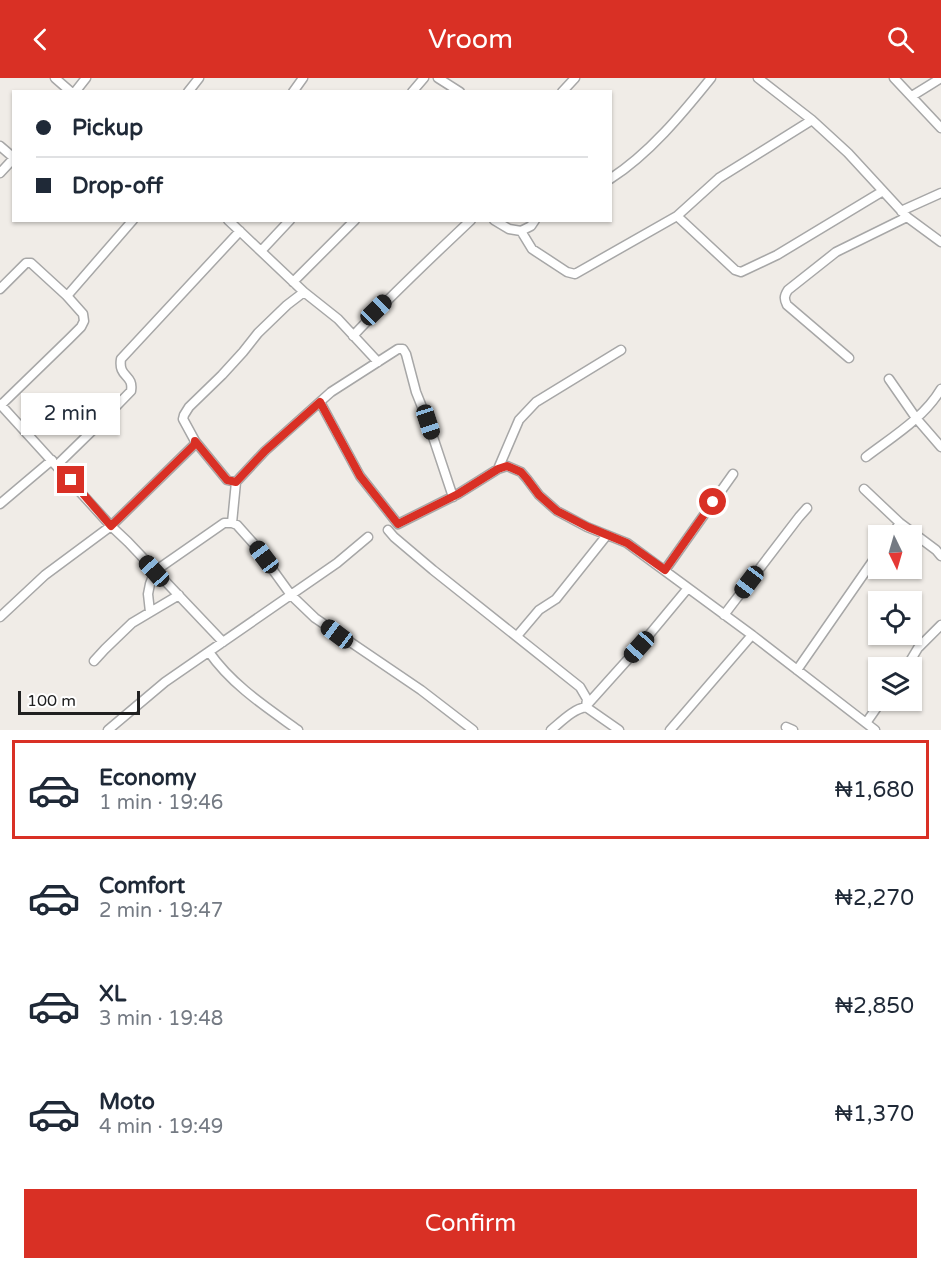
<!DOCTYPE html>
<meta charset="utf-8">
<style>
:root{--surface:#fff;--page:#f2f2f3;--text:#1f2937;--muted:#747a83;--line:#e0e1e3;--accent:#d93025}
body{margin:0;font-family:"Varela Round",sans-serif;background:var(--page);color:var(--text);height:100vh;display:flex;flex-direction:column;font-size:22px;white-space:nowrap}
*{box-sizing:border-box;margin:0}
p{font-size:20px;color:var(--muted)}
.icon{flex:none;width:33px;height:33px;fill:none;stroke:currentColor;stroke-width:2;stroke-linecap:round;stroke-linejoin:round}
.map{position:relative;height:652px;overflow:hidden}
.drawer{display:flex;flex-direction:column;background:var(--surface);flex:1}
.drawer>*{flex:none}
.banner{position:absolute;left:12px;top:12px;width:600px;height:132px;border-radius:0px;box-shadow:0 2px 4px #0004;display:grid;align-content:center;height:132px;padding:0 24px;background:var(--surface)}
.needle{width:39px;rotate:175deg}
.buttons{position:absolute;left:868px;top:447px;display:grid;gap:12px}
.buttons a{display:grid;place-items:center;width:54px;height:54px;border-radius:0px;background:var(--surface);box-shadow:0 2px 4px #0004;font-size:30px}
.scale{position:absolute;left:18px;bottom:15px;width:122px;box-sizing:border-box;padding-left:6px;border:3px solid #202020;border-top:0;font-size:16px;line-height:21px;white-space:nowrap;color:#202020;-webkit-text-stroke:4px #fff;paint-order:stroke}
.end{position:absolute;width:27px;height:27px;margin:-14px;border:8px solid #d93025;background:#fff;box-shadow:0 0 0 3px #fff}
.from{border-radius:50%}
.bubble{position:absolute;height:42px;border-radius:0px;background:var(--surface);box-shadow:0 2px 4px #0004;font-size:20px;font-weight:600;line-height:42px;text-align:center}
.car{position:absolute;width:18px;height:36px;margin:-18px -9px;border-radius:8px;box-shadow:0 0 4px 2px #0007;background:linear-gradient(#222 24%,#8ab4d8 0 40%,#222 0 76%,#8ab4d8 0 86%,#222 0)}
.banner b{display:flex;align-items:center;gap:21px;height:57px;font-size:22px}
.banner b+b{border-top:2px solid var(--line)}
.banner i{width:15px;height:15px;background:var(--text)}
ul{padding:10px 0 0;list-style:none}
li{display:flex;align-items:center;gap:18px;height:99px;margin:0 12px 9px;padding:0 12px;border:3px solid transparent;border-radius:0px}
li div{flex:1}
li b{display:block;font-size:22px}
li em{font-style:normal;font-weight:600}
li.active{border-color:var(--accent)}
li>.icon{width:54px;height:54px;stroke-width:1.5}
.cta{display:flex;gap:12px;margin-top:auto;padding:12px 24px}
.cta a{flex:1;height:69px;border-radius:0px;background:var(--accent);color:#fff;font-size:24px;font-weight:600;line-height:69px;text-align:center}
header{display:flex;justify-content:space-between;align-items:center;height:78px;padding:0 24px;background:var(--accent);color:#fff;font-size:27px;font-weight:600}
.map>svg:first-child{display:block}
</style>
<header><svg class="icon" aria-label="back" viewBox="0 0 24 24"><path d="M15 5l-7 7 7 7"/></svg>Vroom<svg class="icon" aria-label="search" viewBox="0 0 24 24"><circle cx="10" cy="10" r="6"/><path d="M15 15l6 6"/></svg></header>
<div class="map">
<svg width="941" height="652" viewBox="0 0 941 652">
<rect width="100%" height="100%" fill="#f0ece7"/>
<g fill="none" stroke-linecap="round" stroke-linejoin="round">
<defs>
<path id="street" d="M55 0 71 14
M438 0 460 14
M758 0 812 42 848 75 907 139 941 164
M894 0 941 50
M75 14 86 0
M188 14 199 0
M293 14 303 0
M412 14 424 0
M562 14 575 0
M912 18 941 0
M0 68 14 80
M0 95 14 80
M610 101C649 76 682 36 711 0
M901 133 941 115
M677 138 735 192 741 194 777 177 883 113
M228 142 304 214 338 241 378 284
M494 142 509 151 521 153 531 148 535 142
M521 153 532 171 567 194 575 196 677 138 719 100 812 42
M261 173 290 142
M293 204 355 142
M0 211 26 185H31L67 218 83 236 84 243 81 249 69 261 1 327
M67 218 133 142
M353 258C391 217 431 180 471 142
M849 280 787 227C784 221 784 218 788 212L836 174 907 139
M889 301 916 340 941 369
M320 324 360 398 398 446 458 416 498 391 507 388 521 394 527 401 539 417 557 433 587 449 627 465 752 557 875 652
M0 326 111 448 128 464 223 564
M195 363 227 402 236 404
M866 379C892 359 924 340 941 311
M57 387 95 350 131 313C134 296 118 300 121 281L240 153
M498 391 519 342 536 324 621 272
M864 411 900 445 936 472 941 478
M0 426 52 382
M232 445 236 404 265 373 331 314 398 271H403L406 276 416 314 428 344 453 419
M388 452 394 459 433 492 580 609 587 621 586 629
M891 458 900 445
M665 492 733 396
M150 534 148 516 150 506 155 493 224 445H232L237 447 254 466 291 517 315 540 421 612 473 652
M724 537 799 439 807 430
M0 539 45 497 111 448 192 369 195 366V363L183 341 184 337 189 329 222 297 243 274 258 255 287 227 304 214
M517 558 539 532 556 521 607 457
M209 574C232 607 266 629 298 652
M94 583 105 571 132 545 179 517
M906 590 918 570 941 547
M797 592 879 474
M586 628 639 569 688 510
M866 645 882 622
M786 649 793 652
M108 652 165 604 337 485 368 459
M551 652C561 644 573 631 586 629L619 652
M670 652 752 557"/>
</defs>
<!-- street casing -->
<use href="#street" stroke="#a7a7a7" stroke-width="11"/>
<!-- street -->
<use href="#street" stroke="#fff" stroke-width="8"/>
</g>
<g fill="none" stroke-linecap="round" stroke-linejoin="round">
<!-- route -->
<path stroke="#d93025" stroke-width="8" d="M71 402 111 448 192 369 195 366V363L227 402 236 404 265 373 320 324 360 398 398 446 458 416 498 391 507 388 521 394 527 401 539 417 557 433 588 449 627 465 665 492 713 424"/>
</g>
</svg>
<div class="buttons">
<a><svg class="needle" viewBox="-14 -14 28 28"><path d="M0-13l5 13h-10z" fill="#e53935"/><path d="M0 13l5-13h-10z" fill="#747a83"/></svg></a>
<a><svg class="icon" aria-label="locate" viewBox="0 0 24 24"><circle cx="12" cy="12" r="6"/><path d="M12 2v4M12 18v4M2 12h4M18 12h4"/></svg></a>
<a><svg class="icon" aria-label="layers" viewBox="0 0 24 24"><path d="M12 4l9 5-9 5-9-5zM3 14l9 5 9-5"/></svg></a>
</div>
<div class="scale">100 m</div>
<i class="end from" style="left:713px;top:424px"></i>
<i class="end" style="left:71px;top:402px"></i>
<div class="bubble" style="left:21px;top:315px;width:99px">2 min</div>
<i class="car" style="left:376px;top:232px;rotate:46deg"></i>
<i class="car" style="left:428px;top:344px;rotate:162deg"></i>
<i class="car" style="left:264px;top:479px;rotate:323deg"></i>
<i class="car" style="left:154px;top:493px;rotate:318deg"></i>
<i class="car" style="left:749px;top:504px;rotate:217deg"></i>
<i class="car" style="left:337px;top:556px;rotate:307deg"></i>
<i class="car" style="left:639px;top:569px;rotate:222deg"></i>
<div class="banner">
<b><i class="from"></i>Pickup</b>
<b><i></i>Drop-off</b>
</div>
</div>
<section class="drawer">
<ul>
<li class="active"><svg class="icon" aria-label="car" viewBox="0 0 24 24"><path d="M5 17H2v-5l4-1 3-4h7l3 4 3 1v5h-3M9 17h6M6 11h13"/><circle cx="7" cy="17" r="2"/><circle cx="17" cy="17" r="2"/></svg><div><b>Economy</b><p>1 min · 19:46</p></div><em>₦1,680</em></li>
<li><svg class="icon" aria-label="car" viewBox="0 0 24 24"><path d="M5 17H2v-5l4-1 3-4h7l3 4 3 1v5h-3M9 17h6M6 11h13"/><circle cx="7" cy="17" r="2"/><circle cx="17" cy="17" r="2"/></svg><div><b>Comfort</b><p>2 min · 19:47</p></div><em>₦2,270</em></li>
<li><svg class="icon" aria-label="car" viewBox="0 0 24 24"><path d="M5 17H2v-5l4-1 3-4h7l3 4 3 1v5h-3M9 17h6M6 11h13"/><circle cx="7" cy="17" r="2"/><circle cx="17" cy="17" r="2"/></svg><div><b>XL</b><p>3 min · 19:48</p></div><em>₦2,850</em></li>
<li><svg class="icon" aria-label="car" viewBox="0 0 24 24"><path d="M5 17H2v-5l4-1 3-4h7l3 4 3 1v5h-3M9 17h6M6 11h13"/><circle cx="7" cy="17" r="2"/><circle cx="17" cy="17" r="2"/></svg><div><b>Moto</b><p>4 min · 19:49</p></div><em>₦1,370</em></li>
</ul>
<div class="cta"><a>Confirm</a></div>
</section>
